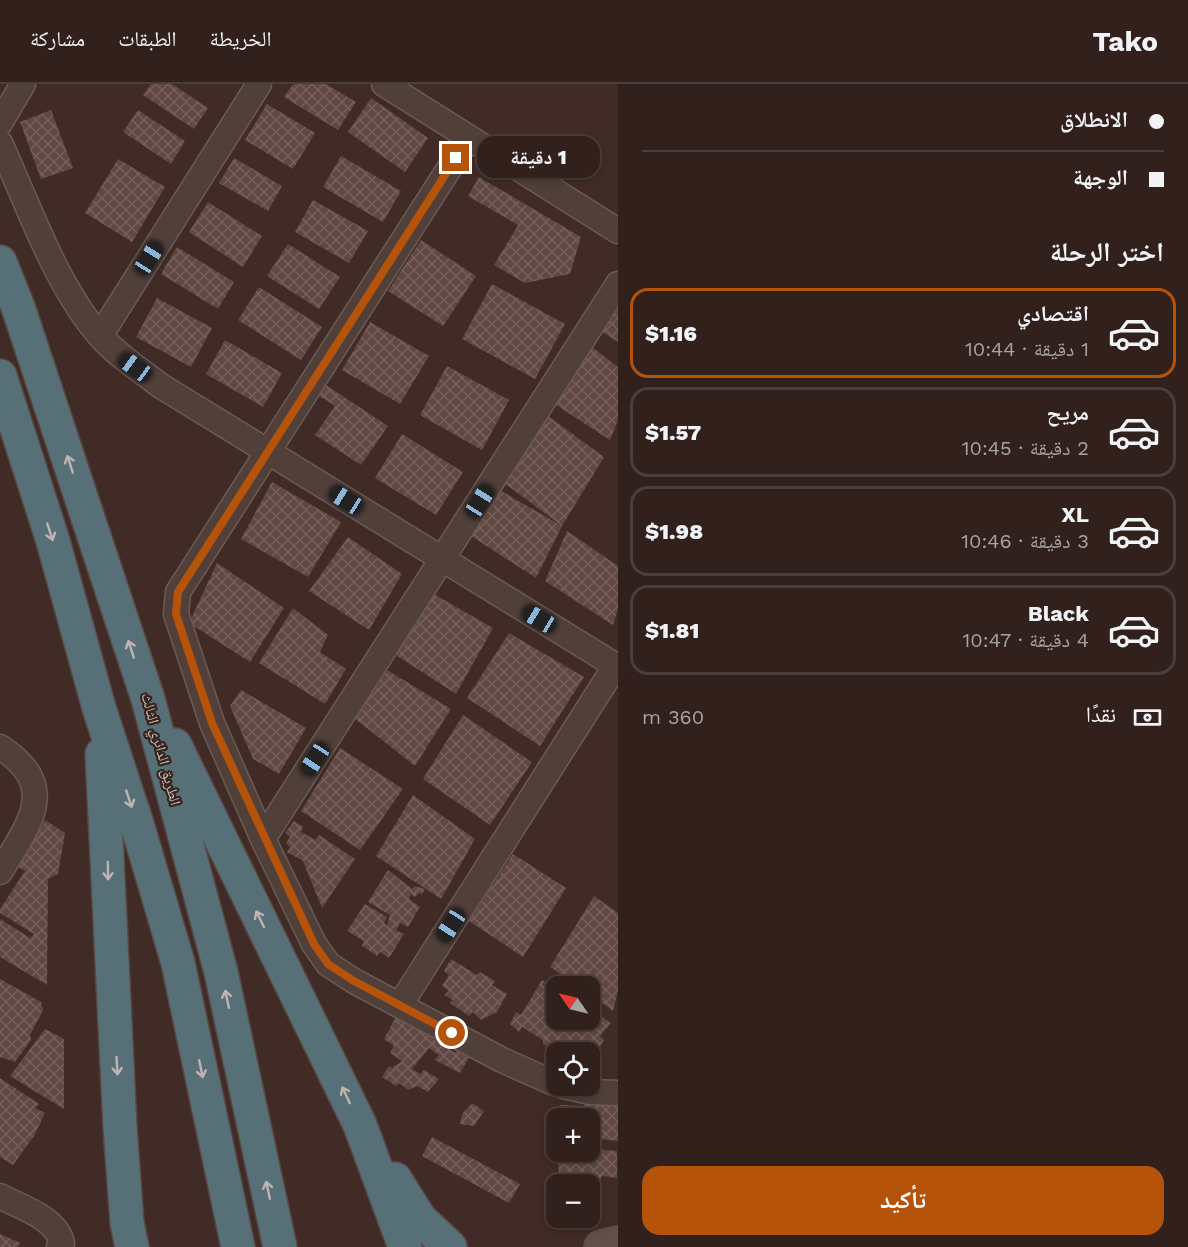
<!DOCTYPE html>
<html lang="ar">
<meta charset="utf-8">
<style>
:root{--surface:#31201c;--page:#392825;--text:#f1f3f6;--muted:#a8a3a3;--line:#4c3e3b;--accent:#b45309}
body{margin:0;font-family:"Work Sans","Noto Naskh Arabic",sans-serif;background:var(--page);color:var(--text);direction:rtl;height:100vh;display:flex;flex-direction:column;font-size:22px;white-space:nowrap}
*{box-sizing:border-box;margin:0}
p{font-size:20px;color:var(--muted)}
.icon{flex:none;width:33px;height:33px;fill:none;stroke:currentColor;stroke-width:2;stroke-linecap:round;stroke-linejoin:round}
.map{position:relative;flex:1;overflow:hidden;direction:ltr}
.drawer{display:flex;flex-direction:column;background:var(--surface);width:570px}
.drawer>*{flex:none}
.top-card{display:grid;align-content:center;height:132px;padding:0 24px;background:var(--surface)}
.needle{width:39px;rotate:304deg}
.controls{position:absolute;left:546px;top:892px;display:grid;gap:12px}
.controls a{display:grid;place-items:center;width:54px;height:54px;border-radius:12px;background:var(--surface);box-shadow:0 3px 9px #0003,0 0 0 2px var(--line);font-size:30px}
.end{position:absolute;width:27px;height:27px;margin:-14px;border:8px solid #b45309;background:#fff;box-shadow:0 0 0 3px #fff}
.from{border-radius:50%}
.bubble{position:absolute;height:42px;border-radius:18px;background:var(--surface);box-shadow:0 3px 9px #0003,0 0 0 2px var(--line);font-size:20px;font-weight:800;line-height:42px;text-align:center;direction:rtl}
.car{position:absolute;width:18px;height:36px;margin:-18px -9px;border-radius:8px;box-shadow:0 0 4px 2px #0007;background:linear-gradient(#222 24%,#8ab4d8 0 40%,#222 0 76%,#8ab4d8 0 86%,#222 0)}
.top-card b{display:flex;align-items:center;gap:21px;height:57px;font-size:22px}
.top-card b+b{border-top:2px solid var(--line)}
.top-card i{width:15px;height:15px;background:var(--text)}
ul{padding:0;list-style:none}
li{display:flex;align-items:center;gap:18px;height:90px;margin:0 12px 9px;padding:0 12px;border:3px solid var(--line);border-radius:18px}
li div{flex:1}
li b{display:block;font-size:22px}
li em{font-style:normal;font-weight:800}
li.on{border-color:var(--accent)}
li>.icon{width:54px;height:54px;stroke-width:1.5}
h2{padding:0 24px;font-size:27px;line-height:72px}
.pay{display:flex;align-items:center;gap:15px;height:66px;padding:0 24px;font-size:22px}
.pay p{margin-inline-start:auto}
.cta{display:flex;gap:12px;margin-top:auto;padding:12px 24px}
.cta a{flex:1;height:69px;border-radius:18px;background:var(--accent);color:#fff;font-size:24px;font-weight:800;line-height:69px;text-align:center}
header{display:flex;align-items:center;gap:36px;box-sizing:border-box;height:84px;padding:0 30px;background:var(--surface);border-bottom:2px solid var(--line)}
header strong{font-size:28px}
nav{display:flex;gap:33px;margin-inline-start:auto;font-size:21px}
main{display:flex;flex:1;min-height:0}
.map>svg:first-child{display:block}
</style>
<header>
<strong>Tako</strong>
<nav><a>الخريطة</a><a>الطبقات</a><a>مشاركة</a></nav>
</header>
<main>
<section class="drawer">
<div class="top-card">
<b><i class="from"></i>الانطلاق</b>
<b><i></i>الوجهة</b>
</div>
<h2>اختر الرحلة</h2>
<ul>
<li class="on"><svg class="icon" aria-label="car" viewBox="0 0 24 24"><path d="M5 17H2v-5l4-1 3-4h7l3 4 3 1v5h-3M9 17h6M6 11h13"/><circle cx="7" cy="17" r="2"/><circle cx="17" cy="17" r="2"/></svg><div><b>اقتصادي</b><p>1 دقيقة · 10:44</p></div><em>$1.16</em></li>
<li><svg class="icon" aria-label="car" viewBox="0 0 24 24"><path d="M5 17H2v-5l4-1 3-4h7l3 4 3 1v5h-3M9 17h6M6 11h13"/><circle cx="7" cy="17" r="2"/><circle cx="17" cy="17" r="2"/></svg><div><b>مريح</b><p>2 دقيقة · 10:45</p></div><em>$1.57</em></li>
<li><svg class="icon" aria-label="car" viewBox="0 0 24 24"><path d="M5 17H2v-5l4-1 3-4h7l3 4 3 1v5h-3M9 17h6M6 11h13"/><circle cx="7" cy="17" r="2"/><circle cx="17" cy="17" r="2"/></svg><div><b>XL</b><p>3 دقيقة · 10:46</p></div><em>$1.98</em></li>
<li><svg class="icon" aria-label="car" viewBox="0 0 24 24"><path d="M5 17H2v-5l4-1 3-4h7l3 4 3 1v5h-3M9 17h6M6 11h13"/><circle cx="7" cy="17" r="2"/><circle cx="17" cy="17" r="2"/></svg><div><b>Black</b><p>4 دقيقة · 10:47</p></div><em>$1.81</em></li>
</ul>
<div class="pay"><svg class="icon" aria-label="cash" viewBox="0 0 24 24"><path d="M3 7h18v10H3z"/><circle cx="12" cy="12" r="2"/></svg>نقدًا<p>360 m</p></div>
<div class="cta"><a>تأكيد</a></div>
</section>
<div class="map">
<svg width="618" height="1163" viewBox="0 0 618 1163">
<defs>
<pattern id="building-cross-hatch" width="8" height="8" patternUnits="userSpaceOnUse" patternTransform="scale(1.5)"><rect width="8" height="8" fill="#614842"/><path d="M0 0l8 8M0 8l8-8" fill="none" stroke="#76605b"/></pattern>
</defs>
<rect width="100%" height="100%" fill="#412b26"/>
<!-- building -->
<path fill="url(#building-cross-hatch)" d="M151 0H172L208 24 194 45 143 11Z
M293 0H326L356 18 338 46 284 13Z
M371 14 428 54 405 88 348 48Z
M267 20 315 49 293 85 245 56Z
M51 26 73 84 41 95 20 38Z
M138 26 185 57 171 80 123 48Z
M341 72 401 107 383 138 323 103Z
M234 74 282 102 268 127 219 99Z
M118 75 165 103 132 158 85 129Z
M479 93 581 153 570 190 525 199 494 181 518 141 468 112Z
M313 116 368 147 349 179 295 148Z
M208 118 262 152 243 183 189 148Z
M421 156 476 192 443 242 388 207Z
M288 160 340 193 319 225 267 192Z
M177 163 234 198 218 225 161 190Z
M492 200 565 240 535 295 462 255Z
M259 203 322 243 301 276 238 236Z
M157 214 212 244 191 283 136 253Z
M618 225V258L602 248Z
M370 238 429 272 400 320 342 286Z
M225 256 282 289 263 323 206 290Z
M587 259 618 283V336L610 356 556 321Z
M447 282 509 316 482 366 420 331Z
M323 299 388 342 361 381 315 351 335 322 316 310Z
M548 332 604 373 562 442 503 398Z
M402 350 463 388 436 431 375 394Z
M272 398 341 438 308 493 241 455Z
M496 404 562 442 536 494 468 450Z
M567 447 618 482V525L613 541 545 497Z
M348 453 402 490 369 546 309 507Z
M217 479 284 524 250 578 189 539Z
M432 509 493 544 456 610 396 571Z
M293 524 328 551 320 568 346 585 325 620 259 579Z
M509 549 584 593 540 662 467 614Z
M387 586 451 625 415 682 354 634Z
M241 606 306 644 279 690 253 675 230 622Z
M463 631 532 678 490 741 423 695Z
M340 664 403 705 360 766 301 727Z
M413 711 475 755 441 815 376 772Z
M45 736 65 749 58 790 48 795 47 901 0 873V835L30 854 34 850 0 829V825L25 787 18 783Z
M294 737 303 743 301 748 315 756 319 751 355 775 322 824 303 777 287 768 290 763 286 759 290 753 285 749Z
M513 770 566 804 523 873 469 837Z
M388 786 412 805 415 802 425 805 422 810 419 809 415 813 411 810 409 815 420 823 408 843 400 839 396 846 404 850 389 874 380 868 377 872 362 862 364 857 347 847 365 820 387 833 384 839 387 841 390 831 368 818Z
M594 812 618 829V906L613 927 590 910V903H579L550 883Z
M451 875 477 891 480 888 495 897 492 901 507 910 497 928 481 936 473 928 469 932 450 919 453 916 444 911 449 907 442 902 449 891 444 887Z
M0 895 41 918 43 926 30 951 31 956 15 978 0 973Z
M542 896 556 905V936H590V925L611 939 600 952 604 956 596 969 589 964 586 968 579 964 576 969H570L560 960 552 966 543 960V956L522 943 519 948 510 940 516 928 521 931Z
M397 931 455 969 459 964 470 972 460 989 435 976 439 971 429 964 412 985 420 990 424 986 439 995 428 1008 417 1002 408 1006 399 999 396 1002 382 993 389 982 392 984 402 977 390 969 394 962 384 955Z
M45 945 64 955V1025L10 992Z
M0 994 39 1020 35 1024 45 1029 34 1052 13 1081 0 1073Z
M586 1012 618 1013V1057L590 1054V1035H558L560 1021 584 1022Z
M472 1019 484 1027 474 1042 460 1040 462 1030Z
M432 1053 520 1100 509 1119 422 1072Z
M590 1060 603 1066 617 1067V1094L602 1092 600 1096 590 1097 585 1092 559 1091 557 1068H572L571 1072 577 1073V1068H590Z
M0 1150 20 1159 18 1163H0Z"/>
<g fill="none" stroke-linecap="round" stroke-linejoin="round">
<defs>
<path id="street" d="M384 0 618 147
M0 39 23 0
M468 55 178 508 176 530 212 639 263 755 314 860 328 880 354 897 502 976 556 1000
M0 59C28 120 56 202 100 252 118 272 140 286 161 302L618 583
M100 252 259 0
M0 663C61 702 29 740 0 788
M263 755 618 200
M400 921 616 581
M563 1002 590 1008 618 1009
M0 1112C20 1123 57 1134 62 1159L59 1163"/>
<path id="secondary" d="M601 1163 618 1159"/>
<path id="highway" d="M0 178 18 223 148 615 221 888 280 1163
M0 292 53 457 99 624 137 740 178 879 238 1163
M175 661 360 1041 405 1163
M102 670 120 1043 127 1139 132 1163
M395 1095 420 1135 450 1163"/>
</defs>
<!-- street casing -->
<use href="#street" stroke="#6b5a55" stroke-width="27"/>
<!-- secondary casing -->
<use href="#secondary" stroke="#5a4944" stroke-width="36"/>
<!-- highway casing -->
<use href="#highway" stroke="#584742" stroke-width="36"/>
<!-- street -->
<use href="#street" stroke="#513f3a" stroke-width="24"/>
<!-- secondary -->
<use href="#secondary" stroke="#644f48" stroke-width="33"/>
<!-- highway -->
<use href="#highway" stroke="#577077" stroke-width="33"/>
</g>
<!-- one-way arrows -->
<defs><path id="oneway-shaft" d="M-6 0H5M1.5-3L5.5 0L1.5 3" fill="none" stroke-width="1.6" stroke-linecap="round" stroke-linejoin="round" transform="scale(1.5)"/></defs>
<g stroke="#bfb4b1">
<use href="#oneway-shaft" transform="translate(70 380) rotate(-108)"/>
<use href="#oneway-shaft" transform="translate(50 448) rotate(72)"/>
<use href="#oneway-shaft" transform="translate(131 565) rotate(-108)"/>
<use href="#oneway-shaft" transform="translate(129 715) rotate(72)"/>
<use href="#oneway-shaft" transform="translate(108 787) rotate(89)"/>
<use href="#oneway-shaft" transform="translate(260 835) rotate(-116)"/>
<use href="#oneway-shaft" transform="translate(227 915) rotate(-102)"/>
<use href="#oneway-shaft" transform="translate(117 982) rotate(87)"/>
<use href="#oneway-shaft" transform="translate(201 985) rotate(78)"/>
<use href="#oneway-shaft" transform="translate(346 1011) rotate(-115)"/>
<use href="#oneway-shaft" transform="translate(268 1106) rotate(-102)"/>
</g>
<g fill="none" stroke-linecap="round" stroke-linejoin="round">
<!-- route -->
<path stroke="#b45309" stroke-width="8" d="M452 949 354 897 328 880 314 860 212 639 176 530 178 508 456 74"/>
</g>
<g text-anchor="middle" dominant-baseline="central" stroke-width="4.5" stroke-linejoin="round" paint-order="stroke">
<!-- street labels -->
<g font-size="15" fill="#cbbcb7" stroke="#36241f">
<text transform="translate(161 665) rotate(75)">الطريق الدائري الثالث</text>
</g>
</g>
</svg>
<div class="controls">
<a><svg class="needle" viewBox="-14 -14 28 28"><path d="M0-13l5 13h-10z" fill="#e53935"/><path d="M0 13l5-13h-10z" fill="#a8a3a3"/></svg></a>
<a><svg class="icon" aria-label="locate" viewBox="0 0 24 24"><circle cx="12" cy="12" r="6"/><path d="M12 2v4M12 18v4M2 12h4M18 12h4"/></svg></a>
<a>+</a>
<a>−</a>
</div>
<i class="end from" style="left:452px;top:949px"></i>
<i class="end" style="left:456px;top:74px"></i>
<div class="bubble" style="left:477px;top:52px;width:123px">1 دقيقة</div>
<i class="car" style="left:149px;top:174px;rotate:32deg"></i>
<i class="car" style="left:135px;top:283px;rotate:306deg"></i>
<i class="car" style="left:346px;top:416px;rotate:302deg"></i>
<i class="car" style="left:480px;top:417px;rotate:32deg"></i>
<i class="car" style="left:539px;top:535px;rotate:301deg"></i>
<i class="car" style="left:315px;top:675px;rotate:213deg"></i>
<i class="car" style="left:451px;top:841px;rotate:213deg"></i>
</div>
</main>
